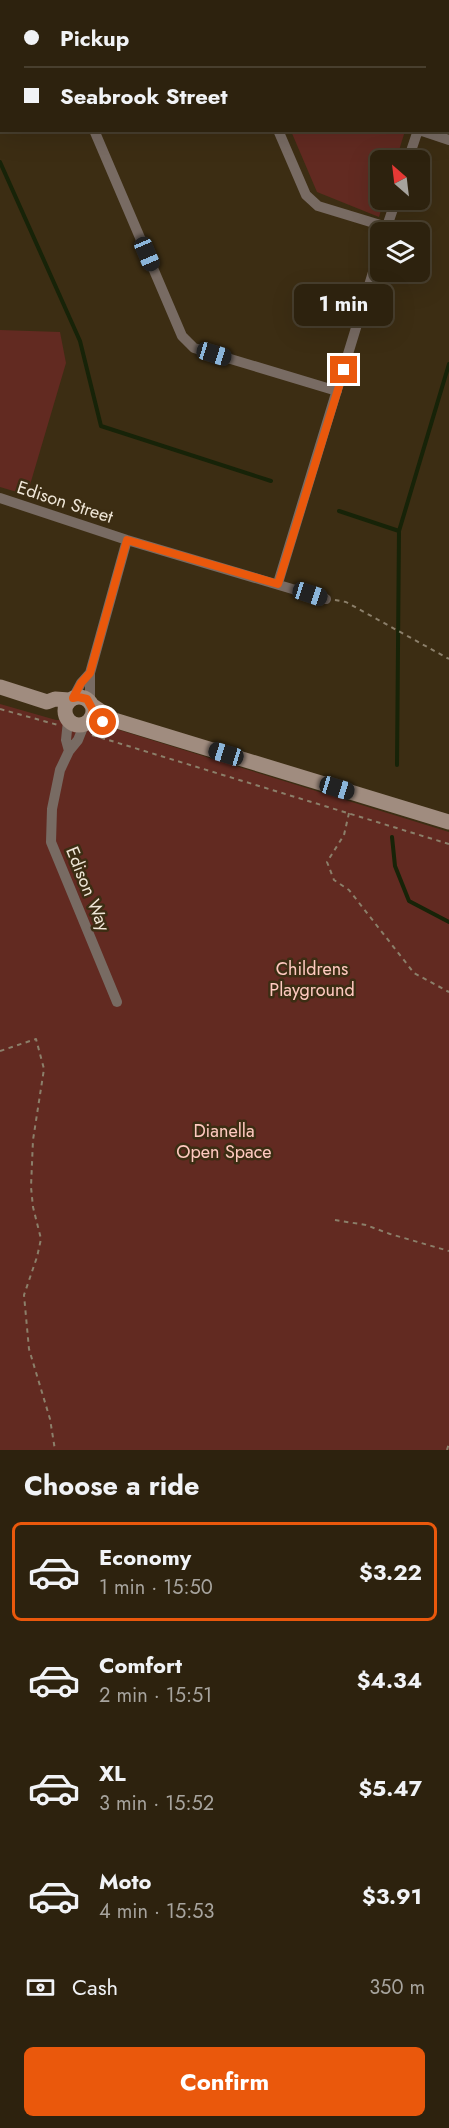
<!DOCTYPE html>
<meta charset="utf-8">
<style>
:root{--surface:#2d220e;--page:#392f1c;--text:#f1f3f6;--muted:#a7a49e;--line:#483f2e;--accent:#ea580c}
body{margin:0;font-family:Jost,sans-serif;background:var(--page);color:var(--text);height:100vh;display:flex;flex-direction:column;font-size:22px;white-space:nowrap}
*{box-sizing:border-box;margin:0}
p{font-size:20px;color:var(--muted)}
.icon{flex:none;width:33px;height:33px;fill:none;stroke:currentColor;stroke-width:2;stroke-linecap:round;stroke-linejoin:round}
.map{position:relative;height:1450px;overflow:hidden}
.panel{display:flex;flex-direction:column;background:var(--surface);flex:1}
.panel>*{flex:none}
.banner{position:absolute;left:0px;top:0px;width:450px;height:132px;box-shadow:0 6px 24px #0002,0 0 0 2px var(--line);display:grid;align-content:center;height:132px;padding:0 24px;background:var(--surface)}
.needle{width:39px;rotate:332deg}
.tools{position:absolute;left:370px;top:150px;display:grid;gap:12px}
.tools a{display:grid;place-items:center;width:60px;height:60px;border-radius:9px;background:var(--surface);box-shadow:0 6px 24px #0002,0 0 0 2px var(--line);font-size:30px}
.end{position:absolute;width:27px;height:27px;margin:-14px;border:8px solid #ea580c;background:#fff;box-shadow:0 0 0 3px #fff}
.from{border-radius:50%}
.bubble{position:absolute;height:42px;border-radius:9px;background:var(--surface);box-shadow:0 6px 24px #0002,0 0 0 2px var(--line);font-size:20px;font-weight:700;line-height:42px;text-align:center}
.car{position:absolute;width:18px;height:36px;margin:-18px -9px;border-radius:8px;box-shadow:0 0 4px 2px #0007;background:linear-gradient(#222 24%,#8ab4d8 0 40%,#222 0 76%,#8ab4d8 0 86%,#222 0)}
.banner b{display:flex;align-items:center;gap:21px;height:57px;font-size:22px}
.banner b+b{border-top:2px solid var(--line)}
.banner i{width:15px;height:15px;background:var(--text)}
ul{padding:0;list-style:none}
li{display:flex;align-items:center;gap:18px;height:99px;margin:0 12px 9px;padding:0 12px;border:3px solid transparent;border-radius:9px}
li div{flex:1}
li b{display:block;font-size:22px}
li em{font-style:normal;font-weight:700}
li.active{border-color:var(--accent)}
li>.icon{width:54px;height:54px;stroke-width:1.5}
h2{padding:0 24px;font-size:27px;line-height:72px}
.pay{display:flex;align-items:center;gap:15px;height:66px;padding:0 24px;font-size:22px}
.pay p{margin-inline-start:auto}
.action{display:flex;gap:12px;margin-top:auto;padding:12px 24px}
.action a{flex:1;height:69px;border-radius:9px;background:var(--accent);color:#fff;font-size:24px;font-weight:700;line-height:69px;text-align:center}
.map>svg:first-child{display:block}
</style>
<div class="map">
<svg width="449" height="1450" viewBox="0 0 449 1450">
<rect width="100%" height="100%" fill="#3c2d13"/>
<!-- green -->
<path fill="#622a21" d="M254 0H445L253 1Z
M291 131H405L396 160H381V200H384L379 217 317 192Z
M0 330 60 332 66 363 27 495 0 487Z
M0 704 56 720 90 721 449 832V1450H0Z"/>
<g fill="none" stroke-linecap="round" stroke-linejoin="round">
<!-- stream -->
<path stroke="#172308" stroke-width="4" d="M0 162 80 341 101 426 271 481
M339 511 399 531
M397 765 399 531 449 364
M392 837 395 866 409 901 449 922"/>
<!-- path -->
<path stroke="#8b7f6a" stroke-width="2" stroke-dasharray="4.5 4.5" stroke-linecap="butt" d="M335 600 346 602 449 659
M0 709 58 725
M92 735 449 844
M349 813 344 835 327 862 334 880 349 890 414 973 449 992
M0 1051 36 1039 44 1069 33 1140 31 1187 33 1207 41 1239 37 1257 24 1295 29 1349 50 1419 55 1450
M335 1220 366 1225 390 1234 449 1251
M447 1450 449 1443"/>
<!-- street -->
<path stroke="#786b63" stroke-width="10" d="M66 2V0
M241 2V0
M448 31 449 29
M94 130 182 336 194 348 337 391
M278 130 306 195 318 206 387 227
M419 130 449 140
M408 160 418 130
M385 232 396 200
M0 498 127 540 326 599
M278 583 381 246
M73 698 81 683 90 673
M90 702V673L127 540
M68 721 66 740 69 751
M84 725 78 740 69 751 60 770 52 809 51 842 117 1002"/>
<!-- secondary -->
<path stroke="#a08c7f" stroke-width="15" d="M0 687 47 702 55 699 69 700
M65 711a14 14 0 1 1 28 0a14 14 0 1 1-28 0Z
M93 706 114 720 449 822"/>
</g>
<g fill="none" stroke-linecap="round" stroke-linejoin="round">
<!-- route -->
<path stroke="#ea580c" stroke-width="8" d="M103 722 90 721 93 710 87 699 78 697 73 698 81 683 90 673 127 540 278 584 344 370"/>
</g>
<g text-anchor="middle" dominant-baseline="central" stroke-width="5" stroke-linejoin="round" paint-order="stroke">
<!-- street labels -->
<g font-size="18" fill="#efe6d7" stroke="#3c2d13">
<text transform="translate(65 502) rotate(18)">Edison Street</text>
<text transform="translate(88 889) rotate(68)">Edison Way</text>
</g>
<!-- park labels -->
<g font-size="18" fill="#ffcac0" stroke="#3c2d13">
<text x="312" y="969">Childrens<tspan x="312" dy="21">Playground</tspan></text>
<text x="224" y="1131">Dianella<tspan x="224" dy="21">Open Space</tspan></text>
</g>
</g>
</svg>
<div class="tools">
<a><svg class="needle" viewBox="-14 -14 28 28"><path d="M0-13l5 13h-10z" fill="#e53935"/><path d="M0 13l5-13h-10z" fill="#a7a49e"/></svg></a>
<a><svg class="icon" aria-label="layers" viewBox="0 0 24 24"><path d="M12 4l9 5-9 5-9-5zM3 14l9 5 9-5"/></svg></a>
</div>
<i class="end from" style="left:103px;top:722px"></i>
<i class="end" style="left:344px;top:370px"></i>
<div class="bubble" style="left:294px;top:284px;width:99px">1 min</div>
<i class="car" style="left:147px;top:254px;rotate:157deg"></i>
<i class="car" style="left:214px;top:354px;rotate:107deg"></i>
<i class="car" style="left:310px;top:594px;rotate:108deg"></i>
<i class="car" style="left:226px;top:754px;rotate:287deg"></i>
<i class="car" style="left:337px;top:788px;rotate:107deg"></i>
<div class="banner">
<b><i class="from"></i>Pickup</b>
<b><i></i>Seabrook Street</b>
</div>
</div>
<section class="panel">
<h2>Choose a ride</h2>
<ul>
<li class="active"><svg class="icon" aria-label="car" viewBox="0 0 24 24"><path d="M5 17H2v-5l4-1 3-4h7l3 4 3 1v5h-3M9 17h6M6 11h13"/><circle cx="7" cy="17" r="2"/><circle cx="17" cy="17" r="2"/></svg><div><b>Economy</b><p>1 min · 15:50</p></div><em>$3.22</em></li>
<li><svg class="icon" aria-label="car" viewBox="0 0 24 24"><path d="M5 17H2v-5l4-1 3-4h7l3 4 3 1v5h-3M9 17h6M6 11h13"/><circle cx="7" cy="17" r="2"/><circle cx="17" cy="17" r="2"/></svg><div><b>Comfort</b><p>2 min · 15:51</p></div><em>$4.34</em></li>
<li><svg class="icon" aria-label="car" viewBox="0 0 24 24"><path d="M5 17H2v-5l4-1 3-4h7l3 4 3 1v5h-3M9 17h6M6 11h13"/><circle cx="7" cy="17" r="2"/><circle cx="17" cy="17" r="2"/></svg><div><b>XL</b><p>3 min · 15:52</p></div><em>$5.47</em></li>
<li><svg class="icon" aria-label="car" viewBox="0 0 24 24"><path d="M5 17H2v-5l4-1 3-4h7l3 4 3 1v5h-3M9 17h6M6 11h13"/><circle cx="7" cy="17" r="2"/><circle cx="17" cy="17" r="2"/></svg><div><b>Moto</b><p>4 min · 15:53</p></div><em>$3.91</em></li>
</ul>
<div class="pay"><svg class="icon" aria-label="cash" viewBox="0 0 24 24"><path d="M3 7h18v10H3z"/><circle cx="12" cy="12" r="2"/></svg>Cash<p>350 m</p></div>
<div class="action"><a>Confirm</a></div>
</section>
